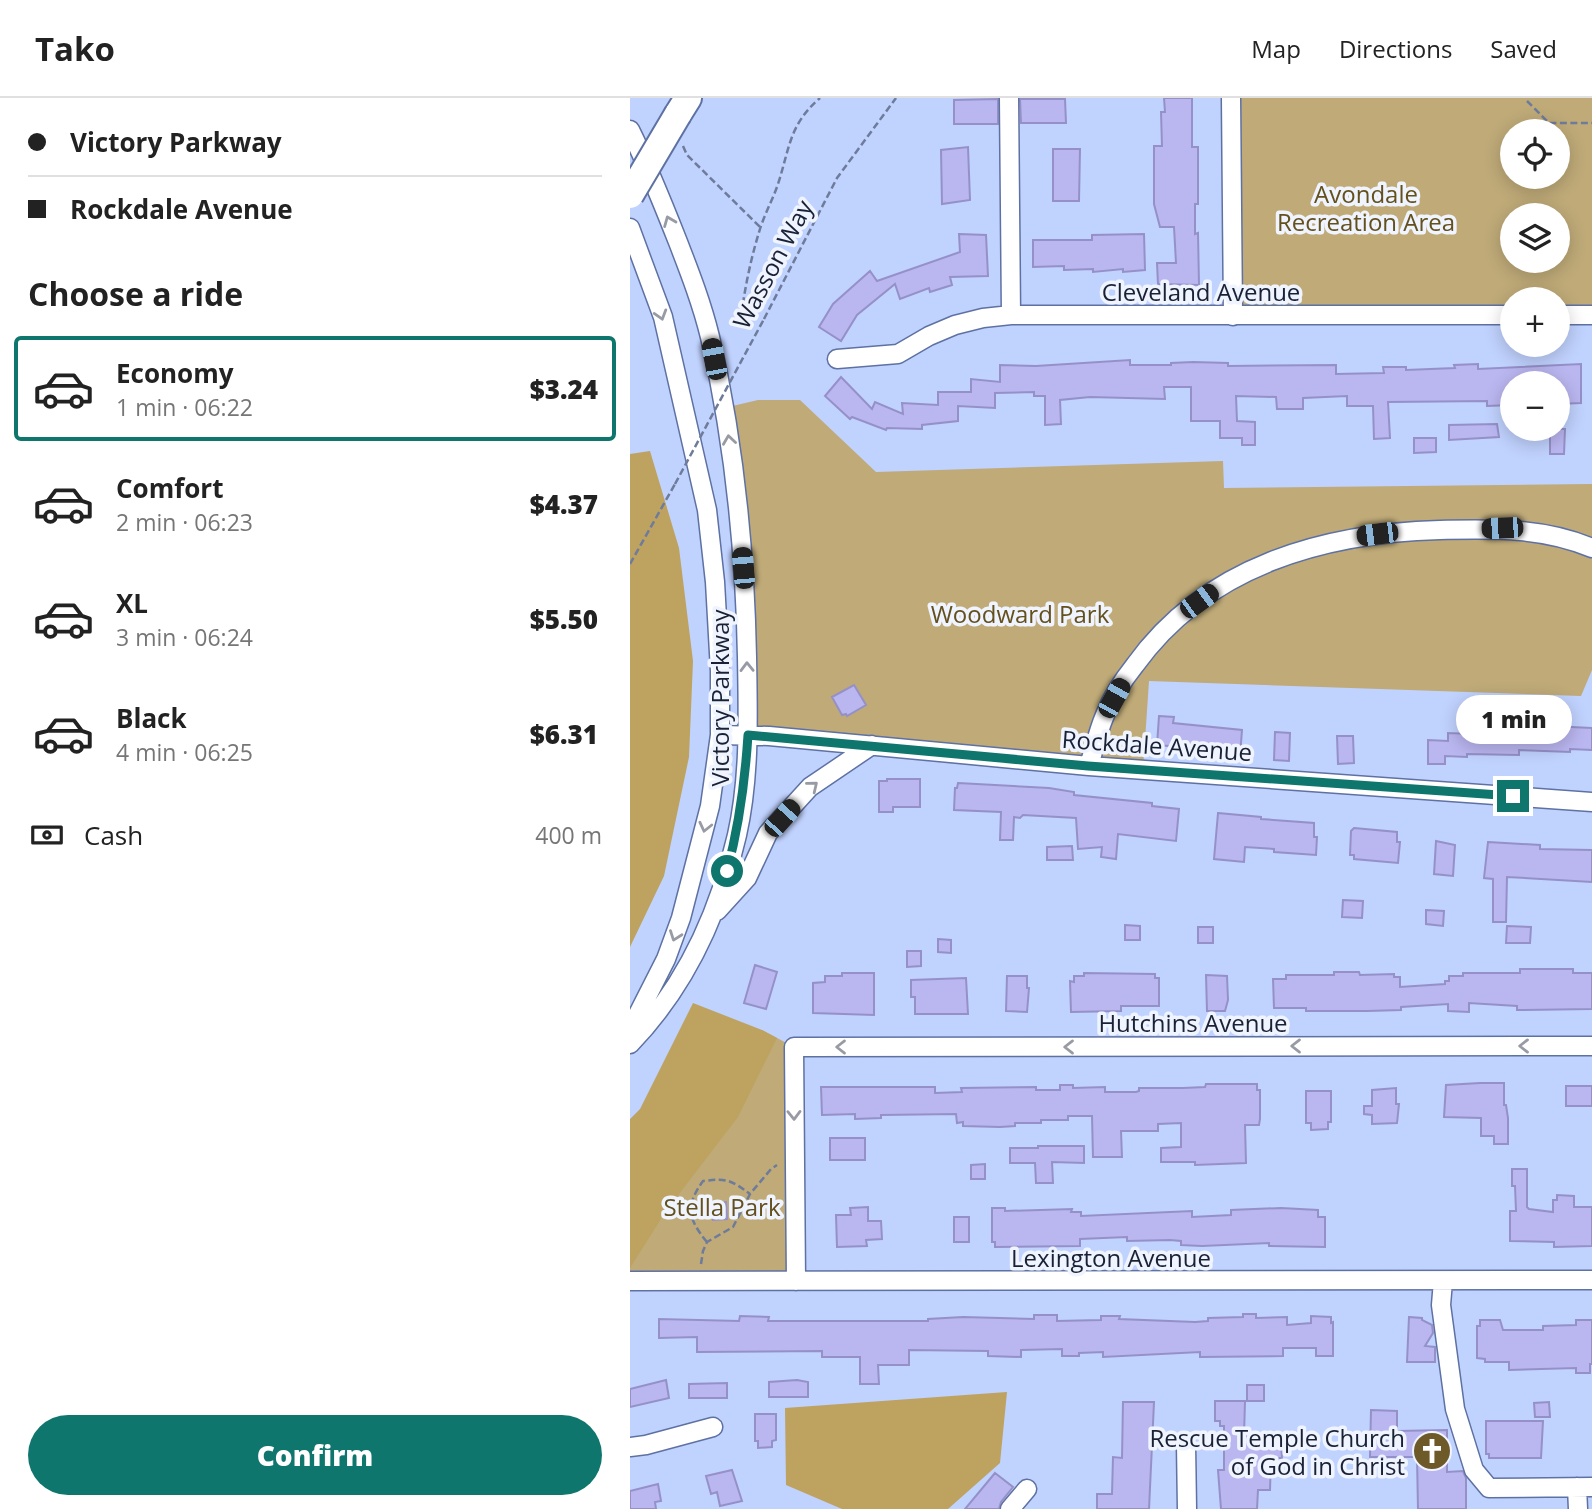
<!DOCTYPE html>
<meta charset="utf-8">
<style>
:root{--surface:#fff;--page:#f2f2f2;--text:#222;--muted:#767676;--line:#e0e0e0;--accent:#0f766e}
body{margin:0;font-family:"Open Sans",sans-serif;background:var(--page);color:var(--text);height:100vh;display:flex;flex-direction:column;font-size:26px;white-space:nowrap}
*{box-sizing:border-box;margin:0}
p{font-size:23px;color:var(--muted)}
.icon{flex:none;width:38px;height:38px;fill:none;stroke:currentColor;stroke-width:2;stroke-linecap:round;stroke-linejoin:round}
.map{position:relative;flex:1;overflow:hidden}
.sheet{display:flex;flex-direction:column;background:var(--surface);width:630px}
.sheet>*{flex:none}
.top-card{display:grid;align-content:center;height:154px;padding:0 28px;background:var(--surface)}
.tools{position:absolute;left:870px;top:21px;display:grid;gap:14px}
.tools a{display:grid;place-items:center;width:70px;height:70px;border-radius:50%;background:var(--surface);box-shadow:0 4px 18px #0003;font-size:35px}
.end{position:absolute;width:32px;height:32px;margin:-16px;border:9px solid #0f766e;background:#fff;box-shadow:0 0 0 4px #fff}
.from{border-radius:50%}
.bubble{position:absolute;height:49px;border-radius:24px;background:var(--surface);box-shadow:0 4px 18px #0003;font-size:23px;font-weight:800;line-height:49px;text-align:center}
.car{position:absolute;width:21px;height:42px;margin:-21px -10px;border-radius:9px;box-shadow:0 0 5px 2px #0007;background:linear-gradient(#222 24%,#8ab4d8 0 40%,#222 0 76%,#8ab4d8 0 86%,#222 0)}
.top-card b{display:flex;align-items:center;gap:24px;height:66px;font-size:26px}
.top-card b+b{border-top:2px solid var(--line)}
.top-card i{width:18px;height:18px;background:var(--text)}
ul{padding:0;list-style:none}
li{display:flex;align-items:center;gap:21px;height:105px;margin:0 14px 10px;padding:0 14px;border:4px solid transparent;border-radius:7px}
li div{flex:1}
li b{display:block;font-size:26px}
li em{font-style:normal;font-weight:800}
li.on{border-color:var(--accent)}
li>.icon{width:63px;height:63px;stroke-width:1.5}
h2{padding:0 28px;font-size:32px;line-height:84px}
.pay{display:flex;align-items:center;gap:18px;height:77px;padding:0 28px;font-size:26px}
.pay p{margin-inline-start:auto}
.cta{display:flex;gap:14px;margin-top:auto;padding:14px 28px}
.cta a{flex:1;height:80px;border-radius:42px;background:var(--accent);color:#fff;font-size:28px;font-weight:800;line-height:80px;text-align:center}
header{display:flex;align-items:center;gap:42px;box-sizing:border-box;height:98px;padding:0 35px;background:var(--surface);border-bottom:2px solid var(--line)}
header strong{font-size:33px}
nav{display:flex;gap:38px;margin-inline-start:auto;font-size:24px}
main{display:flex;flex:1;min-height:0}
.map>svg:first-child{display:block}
</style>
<header>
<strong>Tako</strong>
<nav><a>Map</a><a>Directions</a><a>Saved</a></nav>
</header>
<main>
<section class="sheet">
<div class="top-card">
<b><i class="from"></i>Victory Parkway</b>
<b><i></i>Rockdale Avenue</b>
</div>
<h2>Choose a ride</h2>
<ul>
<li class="on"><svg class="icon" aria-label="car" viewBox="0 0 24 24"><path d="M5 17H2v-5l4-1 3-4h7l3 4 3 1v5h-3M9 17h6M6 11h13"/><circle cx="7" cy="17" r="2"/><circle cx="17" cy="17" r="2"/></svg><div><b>Economy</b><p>1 min · 06:22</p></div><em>$3.24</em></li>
<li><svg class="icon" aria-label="car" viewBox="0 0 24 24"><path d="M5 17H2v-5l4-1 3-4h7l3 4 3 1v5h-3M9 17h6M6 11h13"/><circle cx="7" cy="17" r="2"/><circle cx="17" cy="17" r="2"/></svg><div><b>Comfort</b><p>2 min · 06:23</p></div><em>$4.37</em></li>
<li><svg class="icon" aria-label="car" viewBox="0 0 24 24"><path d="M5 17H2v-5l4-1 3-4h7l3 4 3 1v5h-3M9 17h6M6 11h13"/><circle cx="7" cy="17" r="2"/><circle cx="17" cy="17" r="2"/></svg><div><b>XL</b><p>3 min · 06:24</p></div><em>$5.50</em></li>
<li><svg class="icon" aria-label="car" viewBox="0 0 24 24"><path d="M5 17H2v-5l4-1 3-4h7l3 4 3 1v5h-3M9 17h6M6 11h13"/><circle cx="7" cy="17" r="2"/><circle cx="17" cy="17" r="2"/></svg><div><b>Black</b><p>4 min · 06:25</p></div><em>$6.31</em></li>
</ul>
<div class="pay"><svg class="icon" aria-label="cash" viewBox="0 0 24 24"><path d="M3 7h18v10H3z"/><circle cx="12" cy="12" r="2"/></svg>Cash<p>400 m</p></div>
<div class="cta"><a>Confirm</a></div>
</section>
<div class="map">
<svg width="962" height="1411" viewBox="0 0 962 1411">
<rect width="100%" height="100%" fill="#c0d2fe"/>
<!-- green -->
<path fill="#bfaa78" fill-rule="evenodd" d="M601 0H962V217H928V201H882V217L603 218ZM882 33H928V79H882ZM882 117H928V163H882Z
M128 302H170L246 374 593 363 594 390 962 386V572L951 598 519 583 513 672 118 637 94 310Z
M132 932 164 949 166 1183H0V1107Z"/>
<!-- forest -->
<path fill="#bea25f" d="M20 353 49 450 63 563 59 659 34 778 0 849V356Z
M63 905 132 932 147 940 108 1019 36 1113 0 1170V1021L10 1011Z
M377 1294 370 1365 318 1411H212L156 1387 155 1310Z"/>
<!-- building -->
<path fill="#bab6f0" stroke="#9591c8" stroke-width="2" d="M534 0H562V49H568V106H565V136L568 135 569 187 528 186 527 165H546L544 129H530L524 106V48H532L531 14H535Z
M368 1V26H324V2Z
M390 1H435L436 25H391Z
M338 49 340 102 312 106 311 52Z
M423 51H450L449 103H423Z
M329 136 356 137 358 178 320 179 322 187 300 194 299 190 270 201 265 186 227 217 211 243 189 229 203 206 240 173 247 183 330 154Z
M514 136 515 172 493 174V171L463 174V171L434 172V168L403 169V142H462V137Z
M500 262V267H541V265L563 264 598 265V268L706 267V276L754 275 753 269H776V272L825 270 824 267 848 266V271L951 266V305L928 306V285H881L882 307 857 308V303L758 304 760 340 744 341 743 308H717V298L673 300V311H647L646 299 606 298 607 323 625 324V347H612V340H590V323H561V289H534L535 301 460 299 430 302 431 326 415 327V298H404V294L365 295V310L328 308V323L292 327V331L257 330 256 332 222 319 220 321 195 298 211 279 242 311 245 304 273 316 272 305 308 307V294H341V281L370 284V267L406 268Z
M867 326 869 339 819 342V327Z
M920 331H935L934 356H920Z
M784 340H806V354L784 355Z
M224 587 236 607 217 618 216 616 212 617 202 599Z
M529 618 544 619 543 625 612 632 610 658 596 657 597 653 550 652 551 649 527 647Z
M921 628 962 630V652L940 651V654L889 652V657L837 656V659L815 658V666H798V642L818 643V635L842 636V631L894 633V629Z
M645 634 660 635 659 663 644 662Z
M707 638H723L724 665 708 666Z
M257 681H290V709H263V714H249V683H257Z
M328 685 419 690 444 694V697L522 705V708L549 711 546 743 488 736 486 761 471 759 472 749 448 751 446 720 393 717 390 720 384 719 383 742H370L371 714 324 712 325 690H327Z
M588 715 631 719V721L684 725V739H687L686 757 644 754V751L615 749 614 764 584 761Z
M724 730 767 734V744H770L768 765 724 761V757H720L721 733Z
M806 743 825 747 823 778 804 776Z
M858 744 910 747V751L962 752V784L877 779 876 824H863V781L854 780Z
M442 748 443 762H417V749Z
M713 802 733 803 732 820 712 819Z
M796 812 814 813 813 828 796 826Z
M495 827 510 828V842H495Z
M877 828 901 829 900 845H876Z
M568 829H583V845H568Z
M308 841 321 842V855L308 854Z
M277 853H291V868L277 869Z
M125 867 147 874 136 911 114 905Z
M890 871H943V875H962V911L887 912V908L839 905V914L818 913V906L771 909V912L737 913H676V910H644L643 881H656V877H704V874H729L730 877 764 876V879H770V889L815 886V883H819V878H833V875H890Z
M212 875H244V917L183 915V885L195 884V878H212Z
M454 875 525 876V880H529V908H491V913L441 914 440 883 444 884V878H454Z
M576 877 597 878 598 902 595 913H577Z
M377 878H397V890H399L397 914 376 913Z
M336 880 338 916H285V899H281V882Z
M850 985H874V1007H876L878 1020V1046H864V1038H851V1020L814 1019 816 987Z
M576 986H627V992H630V1021L629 1027H615L616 1065 565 1067V1064H531V1050L551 1049V1025L528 1026V1033H491L492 1059H463L462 1018H438V1022H411V1025H385V1028L370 1029 333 1028V1024L327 1025 326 1016 251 1017V1020L225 1021V1016L192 1017 191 989H305V995L332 994 331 990 406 989V992H430V987H443V990L475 989V994H506L509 993V990H553L575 989Z
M936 988H962V1008H936Z
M766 990V1006H769L767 1025 742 1026V1017L734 1016V1008H742V992Z
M676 993H701V1024H698V1031L681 1032V1025H676Z
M200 1040H235V1062H200Z
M408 1048H454V1065L422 1064 423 1085H406L405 1065H380V1050H408Z
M355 1066V1081H341V1067Z
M882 1071H897V1109L899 1111 923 1114V1102H927V1097L944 1098V1109H962V1148L924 1149V1144L880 1143V1113H886L885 1088H882Z
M96 1104 97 1121 83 1122 82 1105Z
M238 1109V1123H251L252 1141 236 1142 237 1148 207 1149 206 1117H221L220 1110Z
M362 1110H375V1113L442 1111 441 1114H451V1118L562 1113V1119L601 1117V1112L651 1110 688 1112V1119H695V1149L639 1148V1145L572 1148 551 1147V1143L540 1142 497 1143V1139L450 1141V1148L365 1149V1144H362Z
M324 1119H339V1144H324Z
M613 1216H626V1220L657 1219V1227L681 1225V1218L701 1219V1225L703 1224V1258H686V1250H653V1258L570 1259V1254L473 1259V1254L449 1255V1258H432V1251L391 1252V1259L358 1258V1253L279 1252V1267H248L249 1286H230V1259H192V1253L67 1254V1239L29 1240V1221L109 1223 110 1218 139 1219 138 1223H298V1221L333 1219 404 1221V1217H427V1223L471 1222V1218H490L489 1221 565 1224 578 1223V1220L613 1219Z
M779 1219 792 1220V1222L802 1227 803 1235 795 1248 805 1249V1264H777Z
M850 1222H870L873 1232H913V1228L946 1227V1222H962V1266H960V1275H946V1270L879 1272V1264H855V1261L847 1260V1228H850Z
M36 1282 39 1300 0 1309V1291Z
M167 1282 178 1284V1299H139V1284Z
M97 1285V1300H59V1286Z
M617 1287H634V1303H617Z
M585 1303H615L614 1338 634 1340 637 1347H651L652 1360H641L640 1392H628L627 1411H591L588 1372H594V1328H590V1323H585Z
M493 1304H524L519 1411H467V1396H482L483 1359 492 1360Z
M919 1304 920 1319H905L904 1305Z
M741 1312 767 1313V1333L817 1332V1374L833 1373 836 1380V1411H788L787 1359H740Z
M125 1316H146V1342L142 1343V1349L128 1350V1343H125Z
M856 1323H913L911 1360H859V1356H856Z
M102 1372 112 1403 90 1408 87 1394 81 1396 76 1378Z
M365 1375 383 1389 371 1404 369 1411H335Z
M28 1386 31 1403 25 1404 26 1411H0V1393Z"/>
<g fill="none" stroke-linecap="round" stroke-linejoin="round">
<defs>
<path id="minor" d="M379 0 381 217
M601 0 603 218
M0 32C18 68 33 106 48 144 60 175 72 206 80 239 104 343 115 452 117 559 118 619 120 679 107 737 89 815 55 889 0 946
M0 130 33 219 77 412 85 484 90 573V637L80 708 51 820 36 861 0 932
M928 217H962
M207 261 268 256 299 238 325 227 353 220 381 217H882
M90 637 139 638 459 668 962 704
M459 668C464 651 468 633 475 617 482 599 493 582 505 567 576 468 694 435 810 432 863 431 912 429 962 450
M87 813 117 780 138 735 180 689 242 647
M0 1183 962 1182
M166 1183 164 949 962 948
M813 1183 811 1207 825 1311 844 1372 859 1390 962 1389
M556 1346 557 1411
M0 1349 16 1347 83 1329
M947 1389 948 1411
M380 1411 397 1391"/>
<path id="highway" d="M48 16 58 0"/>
</defs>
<!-- minor casing -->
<use href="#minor" stroke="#5e71a3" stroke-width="21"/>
<!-- highway casing -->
<use href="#highway" stroke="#5e71a3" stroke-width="30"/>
<!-- path -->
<path stroke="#6e7b9b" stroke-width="2.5" stroke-dasharray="7 3.5" stroke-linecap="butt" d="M897 3 919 25H962
M53 48 57 57 130 129
M134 221 207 80 266 0
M110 227C114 194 120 163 130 131 135 115 143 101 148 86 160 49 159 27 190 0
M0 466 45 386
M77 1144C58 1121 55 1108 73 1083 97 1080 101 1082 120 1096
M71 1166 73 1153 77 1144 103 1129 120 1096 141 1071 147 1067"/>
<!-- minor -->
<use href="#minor" stroke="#fff" stroke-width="18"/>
<!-- highway -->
<use href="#highway" stroke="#fff" stroke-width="26"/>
<defs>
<path id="highway-bridge" d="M0 97 48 16"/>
</defs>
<!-- highway-bridge casing -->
<use href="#highway-bridge" stroke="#5e71a3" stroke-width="30" stroke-linecap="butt"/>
<!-- path-bridge -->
<path stroke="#6e7b9b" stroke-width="2.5" stroke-dasharray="7 3.5" stroke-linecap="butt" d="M45 386 134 221"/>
<!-- highway-bridge -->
<use href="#highway-bridge" stroke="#fff" stroke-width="26"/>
</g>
<!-- one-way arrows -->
<defs><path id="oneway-chevron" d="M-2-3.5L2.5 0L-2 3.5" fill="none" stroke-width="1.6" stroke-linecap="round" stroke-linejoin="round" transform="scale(1.75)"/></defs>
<g stroke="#989ba4">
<use href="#oneway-chevron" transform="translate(39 123) rotate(-112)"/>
<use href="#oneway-chevron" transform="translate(31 217) rotate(73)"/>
<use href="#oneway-chevron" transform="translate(99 342) rotate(-98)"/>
<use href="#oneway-chevron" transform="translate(117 569) rotate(-91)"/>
<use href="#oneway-chevron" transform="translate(183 688) rotate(-39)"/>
<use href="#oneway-chevron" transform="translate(75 729) rotate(103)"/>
<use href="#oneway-chevron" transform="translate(45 838) rotate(110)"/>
<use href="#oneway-chevron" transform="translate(666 948) rotate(180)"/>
<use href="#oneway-chevron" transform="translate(894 948) rotate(180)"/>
<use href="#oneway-chevron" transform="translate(211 949) rotate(180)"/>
<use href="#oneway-chevron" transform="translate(439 949) rotate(180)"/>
<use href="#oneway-chevron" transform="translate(164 1017) rotate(89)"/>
</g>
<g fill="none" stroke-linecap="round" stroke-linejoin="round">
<!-- route -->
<path stroke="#0f766e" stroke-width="9" d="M97 773C109 728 115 684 118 637L458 668 883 698"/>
</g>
<!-- icons -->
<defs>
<symbol id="church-disc" viewBox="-11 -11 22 22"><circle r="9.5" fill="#6d5a28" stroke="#eff4ff"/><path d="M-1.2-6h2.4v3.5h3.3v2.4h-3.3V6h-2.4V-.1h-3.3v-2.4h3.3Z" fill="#fff"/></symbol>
</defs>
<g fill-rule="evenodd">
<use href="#church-disc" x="780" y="1331" width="44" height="44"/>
</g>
<g text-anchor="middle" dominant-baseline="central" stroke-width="7" stroke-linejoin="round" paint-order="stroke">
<!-- park labels -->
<g font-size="24" fill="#64501c" stroke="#eff4ff">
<text x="736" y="95">Avondale<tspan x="736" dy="28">Recreation Area</tspan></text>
<text x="390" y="515">Woodward Park</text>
<text x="92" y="1108">Stella Park</text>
</g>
<!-- street labels -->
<g font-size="24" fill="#192135" stroke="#eff4ff">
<text transform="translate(142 166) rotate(-62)">Wasson Way</text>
<text x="571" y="193">Cleveland Avenue</text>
<text transform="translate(89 600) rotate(-90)">Victory Parkway</text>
<text transform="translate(527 647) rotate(4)">Rockdale Avenue</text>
<text x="563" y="924">Hutchins Avenue</text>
<text x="481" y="1159">Lexington Avenue</text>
</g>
<!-- poi labels -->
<g font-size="24" fill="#192135" stroke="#eff4ff" text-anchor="end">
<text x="775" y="1339">Rescue Temple Church<tspan x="775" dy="28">of God in Christ</tspan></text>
</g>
</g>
</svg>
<div class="tools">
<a><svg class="icon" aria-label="locate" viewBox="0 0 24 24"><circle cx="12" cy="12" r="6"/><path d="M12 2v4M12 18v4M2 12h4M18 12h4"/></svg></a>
<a><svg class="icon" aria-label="layers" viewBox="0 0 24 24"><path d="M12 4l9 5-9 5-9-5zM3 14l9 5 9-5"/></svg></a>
<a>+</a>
<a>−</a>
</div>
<i class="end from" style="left:97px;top:773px"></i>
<i class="end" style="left:883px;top:698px"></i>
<div class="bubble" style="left:826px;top:597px;width:116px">1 min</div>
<i class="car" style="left:84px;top:261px;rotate:349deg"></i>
<i class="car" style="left:872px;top:430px;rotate:268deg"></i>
<i class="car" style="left:747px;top:436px;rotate:263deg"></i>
<i class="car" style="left:113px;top:470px;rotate:355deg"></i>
<i class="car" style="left:569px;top:503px;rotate:54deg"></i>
<i class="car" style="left:484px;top:600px;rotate:29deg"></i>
<i class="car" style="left:152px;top:720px;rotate:42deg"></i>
</div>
</main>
